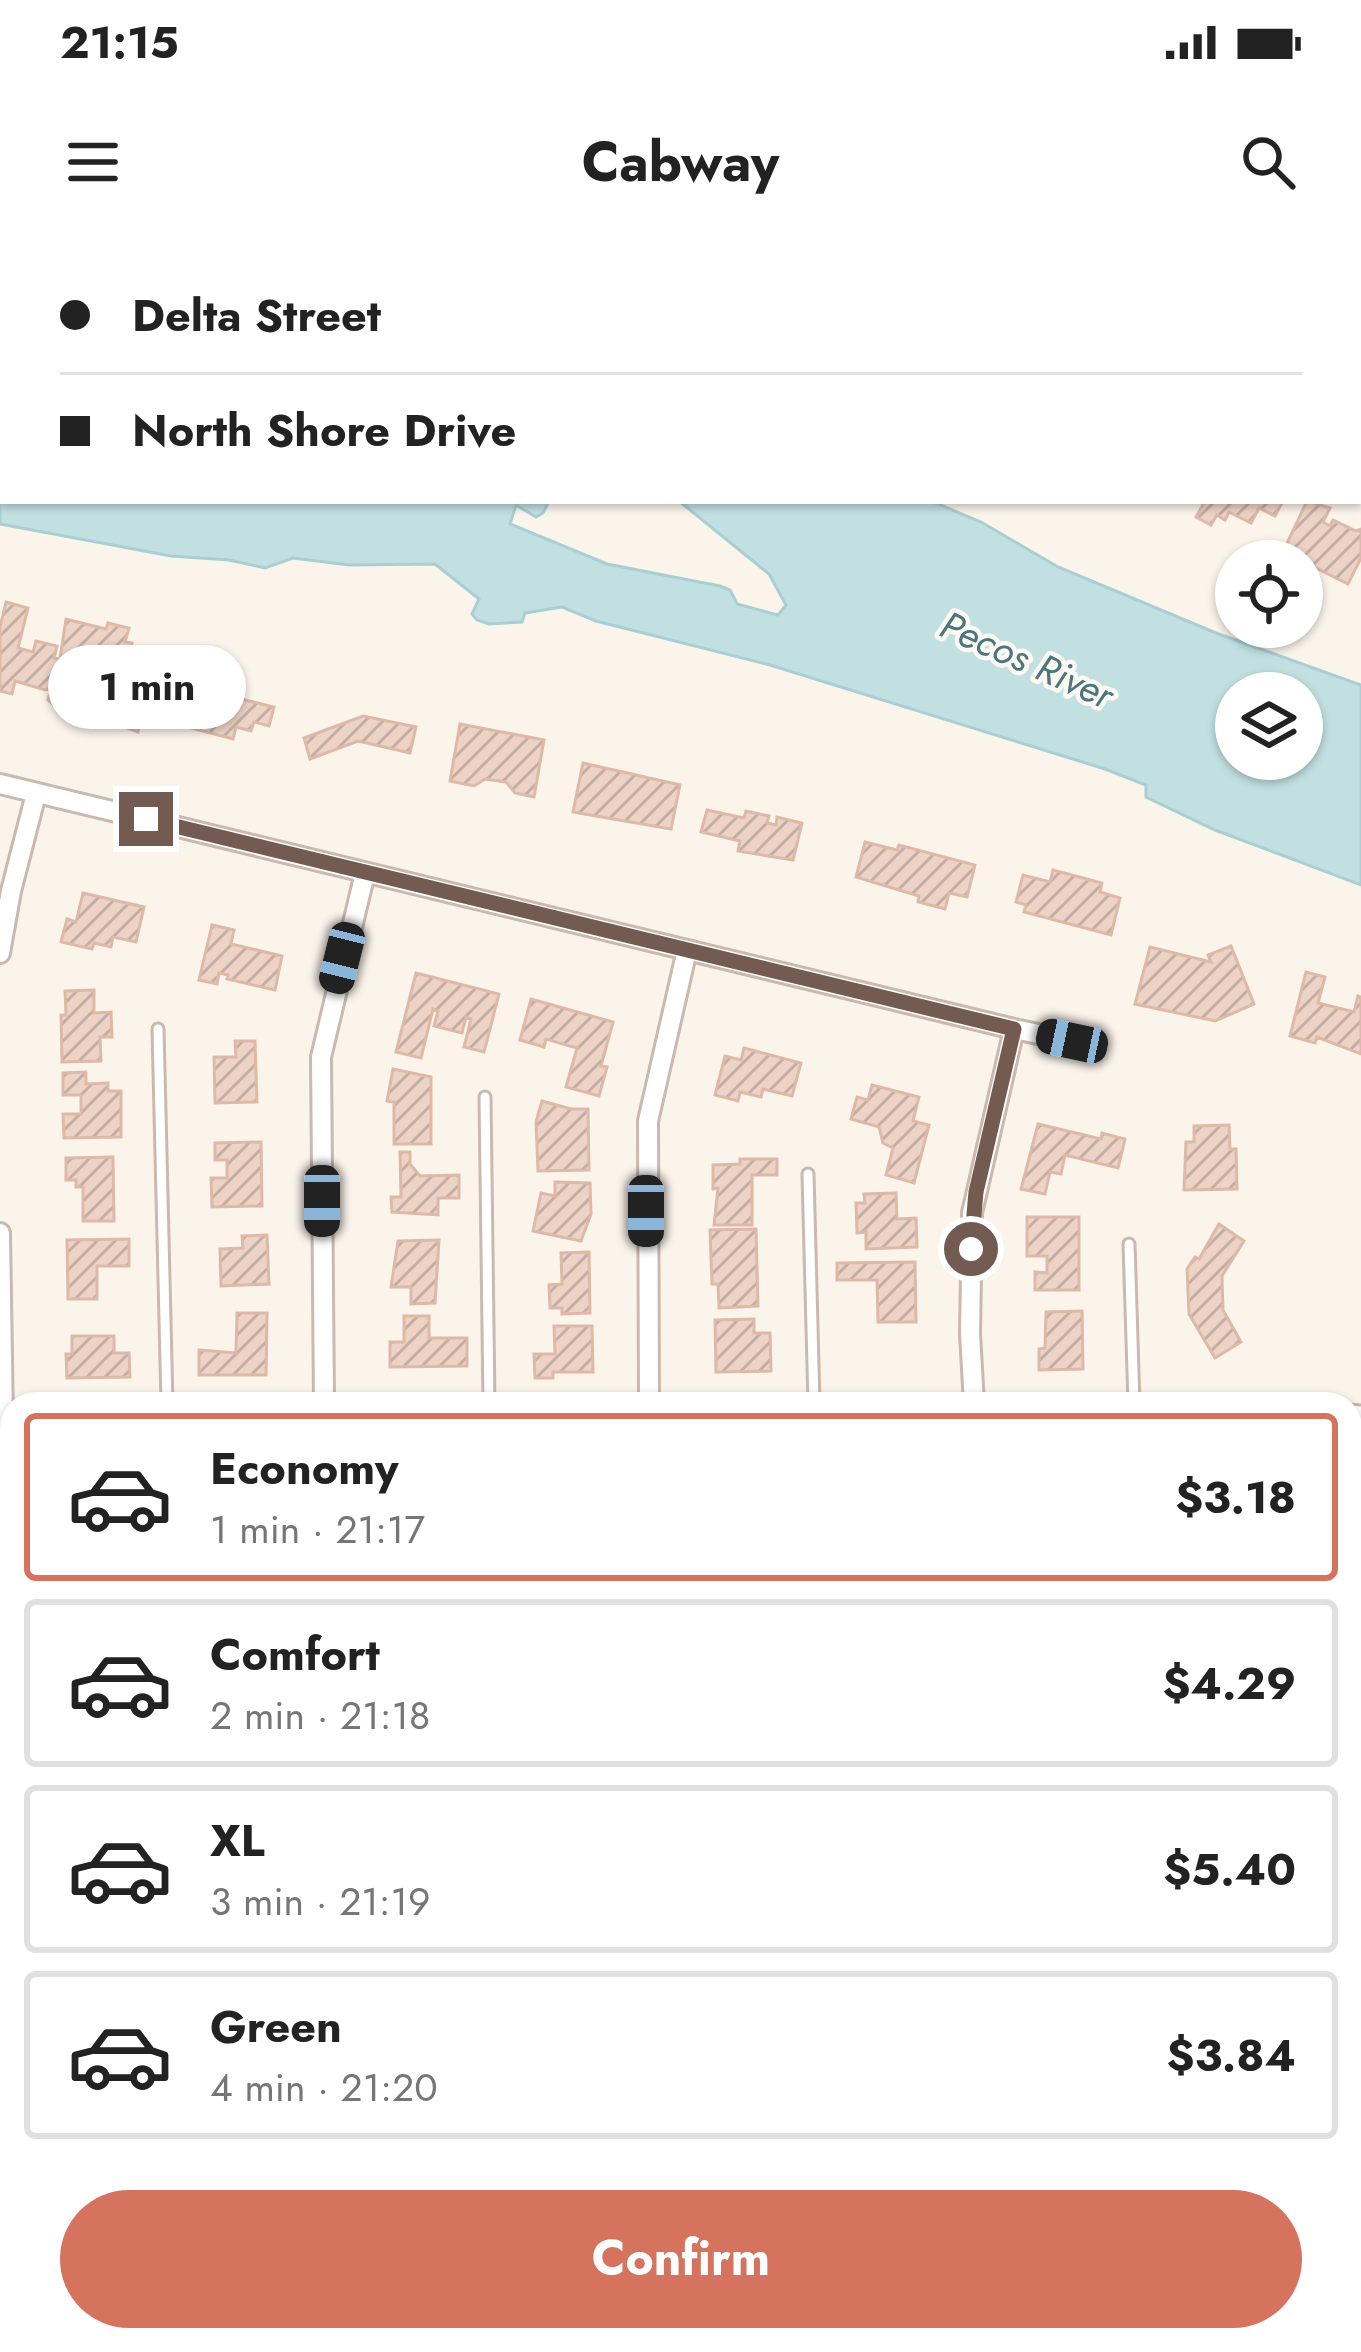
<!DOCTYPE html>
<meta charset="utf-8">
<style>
:root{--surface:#fff;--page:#f2f2f2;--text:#222;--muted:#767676;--line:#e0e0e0;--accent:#d6735f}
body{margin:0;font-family:Jost,sans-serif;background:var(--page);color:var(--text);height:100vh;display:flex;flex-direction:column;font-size:45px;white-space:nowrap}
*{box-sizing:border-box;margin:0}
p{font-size:39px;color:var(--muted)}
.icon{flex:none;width:66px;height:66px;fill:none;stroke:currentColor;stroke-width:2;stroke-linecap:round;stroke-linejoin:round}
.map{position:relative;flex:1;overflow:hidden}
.drawer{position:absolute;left:0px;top:1152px;width:1362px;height:960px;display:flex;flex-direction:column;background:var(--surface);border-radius:36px 36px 0 0;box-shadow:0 3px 9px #0004}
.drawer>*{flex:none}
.hud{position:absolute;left:0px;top:0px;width:1362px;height:264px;box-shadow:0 3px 9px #0004;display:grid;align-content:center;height:264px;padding:0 60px;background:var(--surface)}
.buttons{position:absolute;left:1215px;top:300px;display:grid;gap:24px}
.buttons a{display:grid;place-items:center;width:108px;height:108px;border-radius:50%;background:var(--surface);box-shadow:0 3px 9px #0004;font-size:60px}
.end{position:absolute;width:54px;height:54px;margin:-27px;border:15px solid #735b51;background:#fff;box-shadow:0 0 0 6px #fff}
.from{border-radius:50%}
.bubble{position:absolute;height:84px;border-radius:42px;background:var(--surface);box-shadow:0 3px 9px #0004;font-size:39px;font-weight:700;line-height:84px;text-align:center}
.car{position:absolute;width:36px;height:72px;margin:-36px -18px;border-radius:15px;box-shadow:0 0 9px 3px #0007;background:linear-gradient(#222 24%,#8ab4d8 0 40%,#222 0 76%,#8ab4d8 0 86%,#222 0)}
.hud b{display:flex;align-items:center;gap:42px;height:114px;font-size:45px}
.hud b+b{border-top:3px solid var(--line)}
.hud i{width:30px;height:30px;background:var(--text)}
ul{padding:21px 0 0;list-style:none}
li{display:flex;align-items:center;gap:36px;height:168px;margin:0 24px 18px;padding:0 36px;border:6px solid var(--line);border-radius:12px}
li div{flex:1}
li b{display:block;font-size:45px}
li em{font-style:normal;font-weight:700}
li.current{border-color:var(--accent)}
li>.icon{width:108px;height:108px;stroke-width:1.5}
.primary-button{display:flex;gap:24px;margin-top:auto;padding:24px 60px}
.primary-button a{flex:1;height:138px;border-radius:72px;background:var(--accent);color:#fff;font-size:48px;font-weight:700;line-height:138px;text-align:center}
.status{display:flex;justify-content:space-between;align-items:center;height:84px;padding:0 60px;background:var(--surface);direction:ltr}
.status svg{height:33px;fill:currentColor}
header{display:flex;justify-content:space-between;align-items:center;height:156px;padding:0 60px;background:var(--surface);font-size:54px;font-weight:700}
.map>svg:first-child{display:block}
</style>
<div class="status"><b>21:15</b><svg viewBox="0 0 49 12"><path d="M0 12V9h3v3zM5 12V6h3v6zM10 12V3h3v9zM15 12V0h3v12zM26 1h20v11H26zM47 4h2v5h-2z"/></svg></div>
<header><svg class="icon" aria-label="menu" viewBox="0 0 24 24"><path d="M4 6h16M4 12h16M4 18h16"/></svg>Cabway<svg class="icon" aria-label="search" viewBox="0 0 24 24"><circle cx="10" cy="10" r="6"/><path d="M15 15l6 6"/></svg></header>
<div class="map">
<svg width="1361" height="2112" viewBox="0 0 1361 2112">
<defs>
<pattern id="building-hatch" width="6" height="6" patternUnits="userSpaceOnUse" patternTransform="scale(3)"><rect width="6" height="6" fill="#edd3c6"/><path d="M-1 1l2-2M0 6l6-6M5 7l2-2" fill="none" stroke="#c4aea3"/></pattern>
</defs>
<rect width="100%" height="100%" fill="#fbf4eb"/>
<!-- water -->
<path fill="#c2e0e2" stroke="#a9cfd3" stroke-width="3" fill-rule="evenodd" d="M0 96 3 261H549L543 273 536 277 516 265 510 284 607 324 720 346 730 350 737 364 778 375 786 365 769 334 679 261H931L981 282 1058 327 1216 393 1361 445V645L1215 590 1146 557V545L1105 529 770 425 596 381 562 367 525 373 522 382 489 384 477 380 472 374 479 359 435 324 349 325 293 318 265 328 229 320 171 316 0 284ZM1302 453V519H1236V453Z"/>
<!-- building -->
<path fill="url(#building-hatch)" stroke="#deb9a8" stroke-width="3" d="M1205 261H1283L1275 276 1259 268 1251 283 1229 272 1225 280 1217 275 1211 285 1196 277Z
M1307 261 1330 268 1323 282 1330 286 1333 280 1356 291 1361 289V318L1348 344 1312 326 1308 334 1302 331V321L1279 320Z
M6 362 28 368 18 408 33 412 36 401 57 406 54 418 60 419 66 379 106 389 108 383 129 388 125 402 132 403 129 415 138 416 130 448 99 440 104 420 94 417 92 436 96 437 90 465 65 459 63 467 54 465 48 460 51 448 45 450 15 441 12 454 0 451V387Z
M175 443 274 467 269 486 254 482 251 491 236 487 233 499 172 483 177 461 171 459Z
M110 457 144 465 138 492 112 482 115 472 107 470Z
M363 476 416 487 410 513 358 501 310 519 304 498Z
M460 484 544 500 534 557 515 553 506 542 485 539 474 546 450 541Z
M583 523 680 545 671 589 573 572Z
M707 570 744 578 746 571 769 576 767 583 776 585 777 577 802 583 793 620 738 611 740 601 701 592Z
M865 602 897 610 899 605 975 625 967 657 949 653 945 669 918 662 919 656 856 637Z
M1053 630 1102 643 1100 652 1120 658 1111 695 1024 672 1026 665 1016 662 1023 635 1050 642Z
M83 653 144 667 136 702 113 697 111 707 94 703 92 709 61 702 67 679 76 682Z
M212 685 234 690 231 704 282 716 275 750 227 739 228 735 219 733 217 744 199 740Z
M1231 706 1254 764 1215 781 1135 764 1150 707 1211 722 1208 715Z
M1306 732 1325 737 1318 763 1354 772 1358 756 1361 757V814L1317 797 1315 803 1290 796Z
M416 733 499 754 484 812 464 807 471 779 466 777 462 793 434 786 438 771 433 769 421 818 396 812Z
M94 750V773L111 772 112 797H100L101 821 62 822 61 775H66L65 751Z
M531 759 613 782 601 826 607 827 599 856 566 847 577 808 546 799 544 807 520 800Z
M235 801H255L257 862 215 863 214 817H236Z
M744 808 801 823 792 856 763 849 761 857 740 852 738 861 715 855 725 816 741 820Z
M393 829 431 837V904H394V862L387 861Z
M86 832V844L108 843V851H121V897L64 898 63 874H81V855H63V833Z
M872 845 919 857 913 881 929 885 914 943 886 935 893 908 883 903 879 887 851 879 857 857 868 860Z
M542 861 571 869H588L589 930 538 931 536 882Z
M1038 884 1101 899 1102 893 1125 899 1118 928 1065 915 1061 934 1050 932 1045 954 1021 949Z
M1229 885 1230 909H1236L1237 949 1184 950 1186 902H1194V886Z
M261 902 262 966 212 967 211 938H227V920H215V903Z
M400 912H410V924L420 936 459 935V958H438V975L392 972 391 957H401Z
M113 917 114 981H83V947H76V940H66V918Z
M740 919H777V935H752V985H714L718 948 713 949V925L740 924Z
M555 942 590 943 591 974 581 1001 533 991 541 953 555 956Z
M896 953 897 979 916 978 917 1007 866 1009V992L857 993 856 963H865L864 954Z
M1027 977H1079V1050H1035V1032L1047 1033V1016H1027Z
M1219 984 1244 1001 1222 1036 1223 1070 1241 1102 1215 1118 1189 1074 1187 1029 1195 1017 1199 1019Z
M756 989 758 1066 719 1068 718 1044H712L710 990Z
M267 995 269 1044 221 1046 220 1009 243 1008 242 996Z
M129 999V1026H97V1059H68L67 1000Z
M439 1000 435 1063 411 1064V1047H391L398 1001Z
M589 1012 590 1073 562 1074V1068H550L549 1045 562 1044 561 1013Z
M915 1022 916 1082H878L877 1040H837V1023Z
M1082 1071 1083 1129 1039 1130V1109L1045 1108 1046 1072Z
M237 1073H267L266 1135H199V1110L236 1113Z
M404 1076H429V1098H467V1126L390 1127V1102H404Z
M754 1079V1093H770L771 1131 716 1132 715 1080Z
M554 1086H592L593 1132H553V1138H535L534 1114H555Z
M72 1096H114V1113H129L130 1137 67 1138 66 1114H72Z
M0 1275H6V1288H12V1316H0Z
M12 1485V1545L9 1546 0 1526V1491Z
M1350 1944H1361V1979L1350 1980Z
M1350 2095 1361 2103V2112H1312L1320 2100 1338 2106 1341 2100H1350Z
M244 2100H310L323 2104 321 2112H252L241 2109Z
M959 2100H999L1007 2108 1003 2112H970Z
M1166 2100H1208L1202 2112H1160Z"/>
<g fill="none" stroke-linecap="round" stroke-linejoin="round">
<defs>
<path id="lane" d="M1271 0 1277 3
M1359 45 1361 46
M158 789 167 1164
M485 857 489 1164
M808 934 814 1164
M1129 1004 1134 1164
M0 1402H12"/>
<path id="street" d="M933 0 939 3
M1067 3 1069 0
M1359 217 1361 218
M0 544 1014 789 1082 803 1095 800
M0 713 11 651 36 554
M0 993 3 1180
M324 1164 321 817 365 633
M649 1164 648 881 687 710
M974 1164 970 1094 972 973 1014 789
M1350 1581H1361
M1350 1911H1361
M519 2100 556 2112
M1083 2100 1100 2112
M773 2112V2100"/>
<path id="secondary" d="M1350 1179 1361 1180
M0 1180H12"/>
</defs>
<!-- lane casing -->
<use href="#lane" stroke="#c9b9af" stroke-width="15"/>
<!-- street casing -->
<use href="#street" stroke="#c9b9af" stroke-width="24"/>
<!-- secondary casing -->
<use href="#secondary" stroke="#ccb9ae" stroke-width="33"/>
<!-- lane -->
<use href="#lane" stroke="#fff" stroke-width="9"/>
<!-- street -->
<use href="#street" stroke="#fff" stroke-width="18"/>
<!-- secondary -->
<use href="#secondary" stroke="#fff" stroke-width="27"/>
</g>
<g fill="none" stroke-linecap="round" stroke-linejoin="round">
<!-- route -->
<path stroke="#735b51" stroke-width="15" d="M146 579 1014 789 976 952 971 1009"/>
</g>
<g text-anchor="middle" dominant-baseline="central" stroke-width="9" stroke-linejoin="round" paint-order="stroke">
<!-- water labels -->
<g font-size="39" font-style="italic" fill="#49777d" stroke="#fdf8f2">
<text transform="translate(1027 420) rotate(24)">Pecos River</text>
</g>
</g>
</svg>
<div class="buttons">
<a><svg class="icon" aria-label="locate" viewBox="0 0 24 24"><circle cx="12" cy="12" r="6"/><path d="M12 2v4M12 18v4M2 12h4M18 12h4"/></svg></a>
<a><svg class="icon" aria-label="layers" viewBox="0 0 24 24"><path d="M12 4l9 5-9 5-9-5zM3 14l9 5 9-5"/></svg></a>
</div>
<i class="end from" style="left:971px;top:1009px"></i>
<i class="end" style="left:146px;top:579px"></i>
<div class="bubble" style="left:48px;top:405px;width:198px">1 min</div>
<i class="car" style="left:342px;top:718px;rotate:194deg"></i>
<i class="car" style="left:1072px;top:801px;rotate:282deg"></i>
<i class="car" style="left:322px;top:961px;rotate:180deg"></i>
<i class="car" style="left:646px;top:971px;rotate:180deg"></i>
<div class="hud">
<b><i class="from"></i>Delta Street</b>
<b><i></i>North Shore Drive</b>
</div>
<section class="drawer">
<ul>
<li class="current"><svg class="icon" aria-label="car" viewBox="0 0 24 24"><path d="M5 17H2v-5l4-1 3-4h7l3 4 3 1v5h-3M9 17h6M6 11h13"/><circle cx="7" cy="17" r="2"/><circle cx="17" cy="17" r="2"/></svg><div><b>Economy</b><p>1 min · 21:17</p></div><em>$3.18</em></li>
<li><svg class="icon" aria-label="car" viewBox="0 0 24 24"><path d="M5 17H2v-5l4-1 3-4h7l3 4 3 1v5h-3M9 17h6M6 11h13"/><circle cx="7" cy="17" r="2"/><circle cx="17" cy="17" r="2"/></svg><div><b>Comfort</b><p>2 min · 21:18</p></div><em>$4.29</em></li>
<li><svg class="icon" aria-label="car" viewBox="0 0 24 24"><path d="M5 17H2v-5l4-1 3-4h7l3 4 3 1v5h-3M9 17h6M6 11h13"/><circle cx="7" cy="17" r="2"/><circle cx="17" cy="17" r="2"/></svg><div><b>XL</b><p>3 min · 21:19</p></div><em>$5.40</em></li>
<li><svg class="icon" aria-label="car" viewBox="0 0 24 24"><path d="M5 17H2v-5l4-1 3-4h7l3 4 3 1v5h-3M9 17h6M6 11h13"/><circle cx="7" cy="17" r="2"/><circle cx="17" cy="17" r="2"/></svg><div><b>Green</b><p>4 min · 21:20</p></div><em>$3.84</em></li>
</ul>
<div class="primary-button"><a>Confirm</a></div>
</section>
</div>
